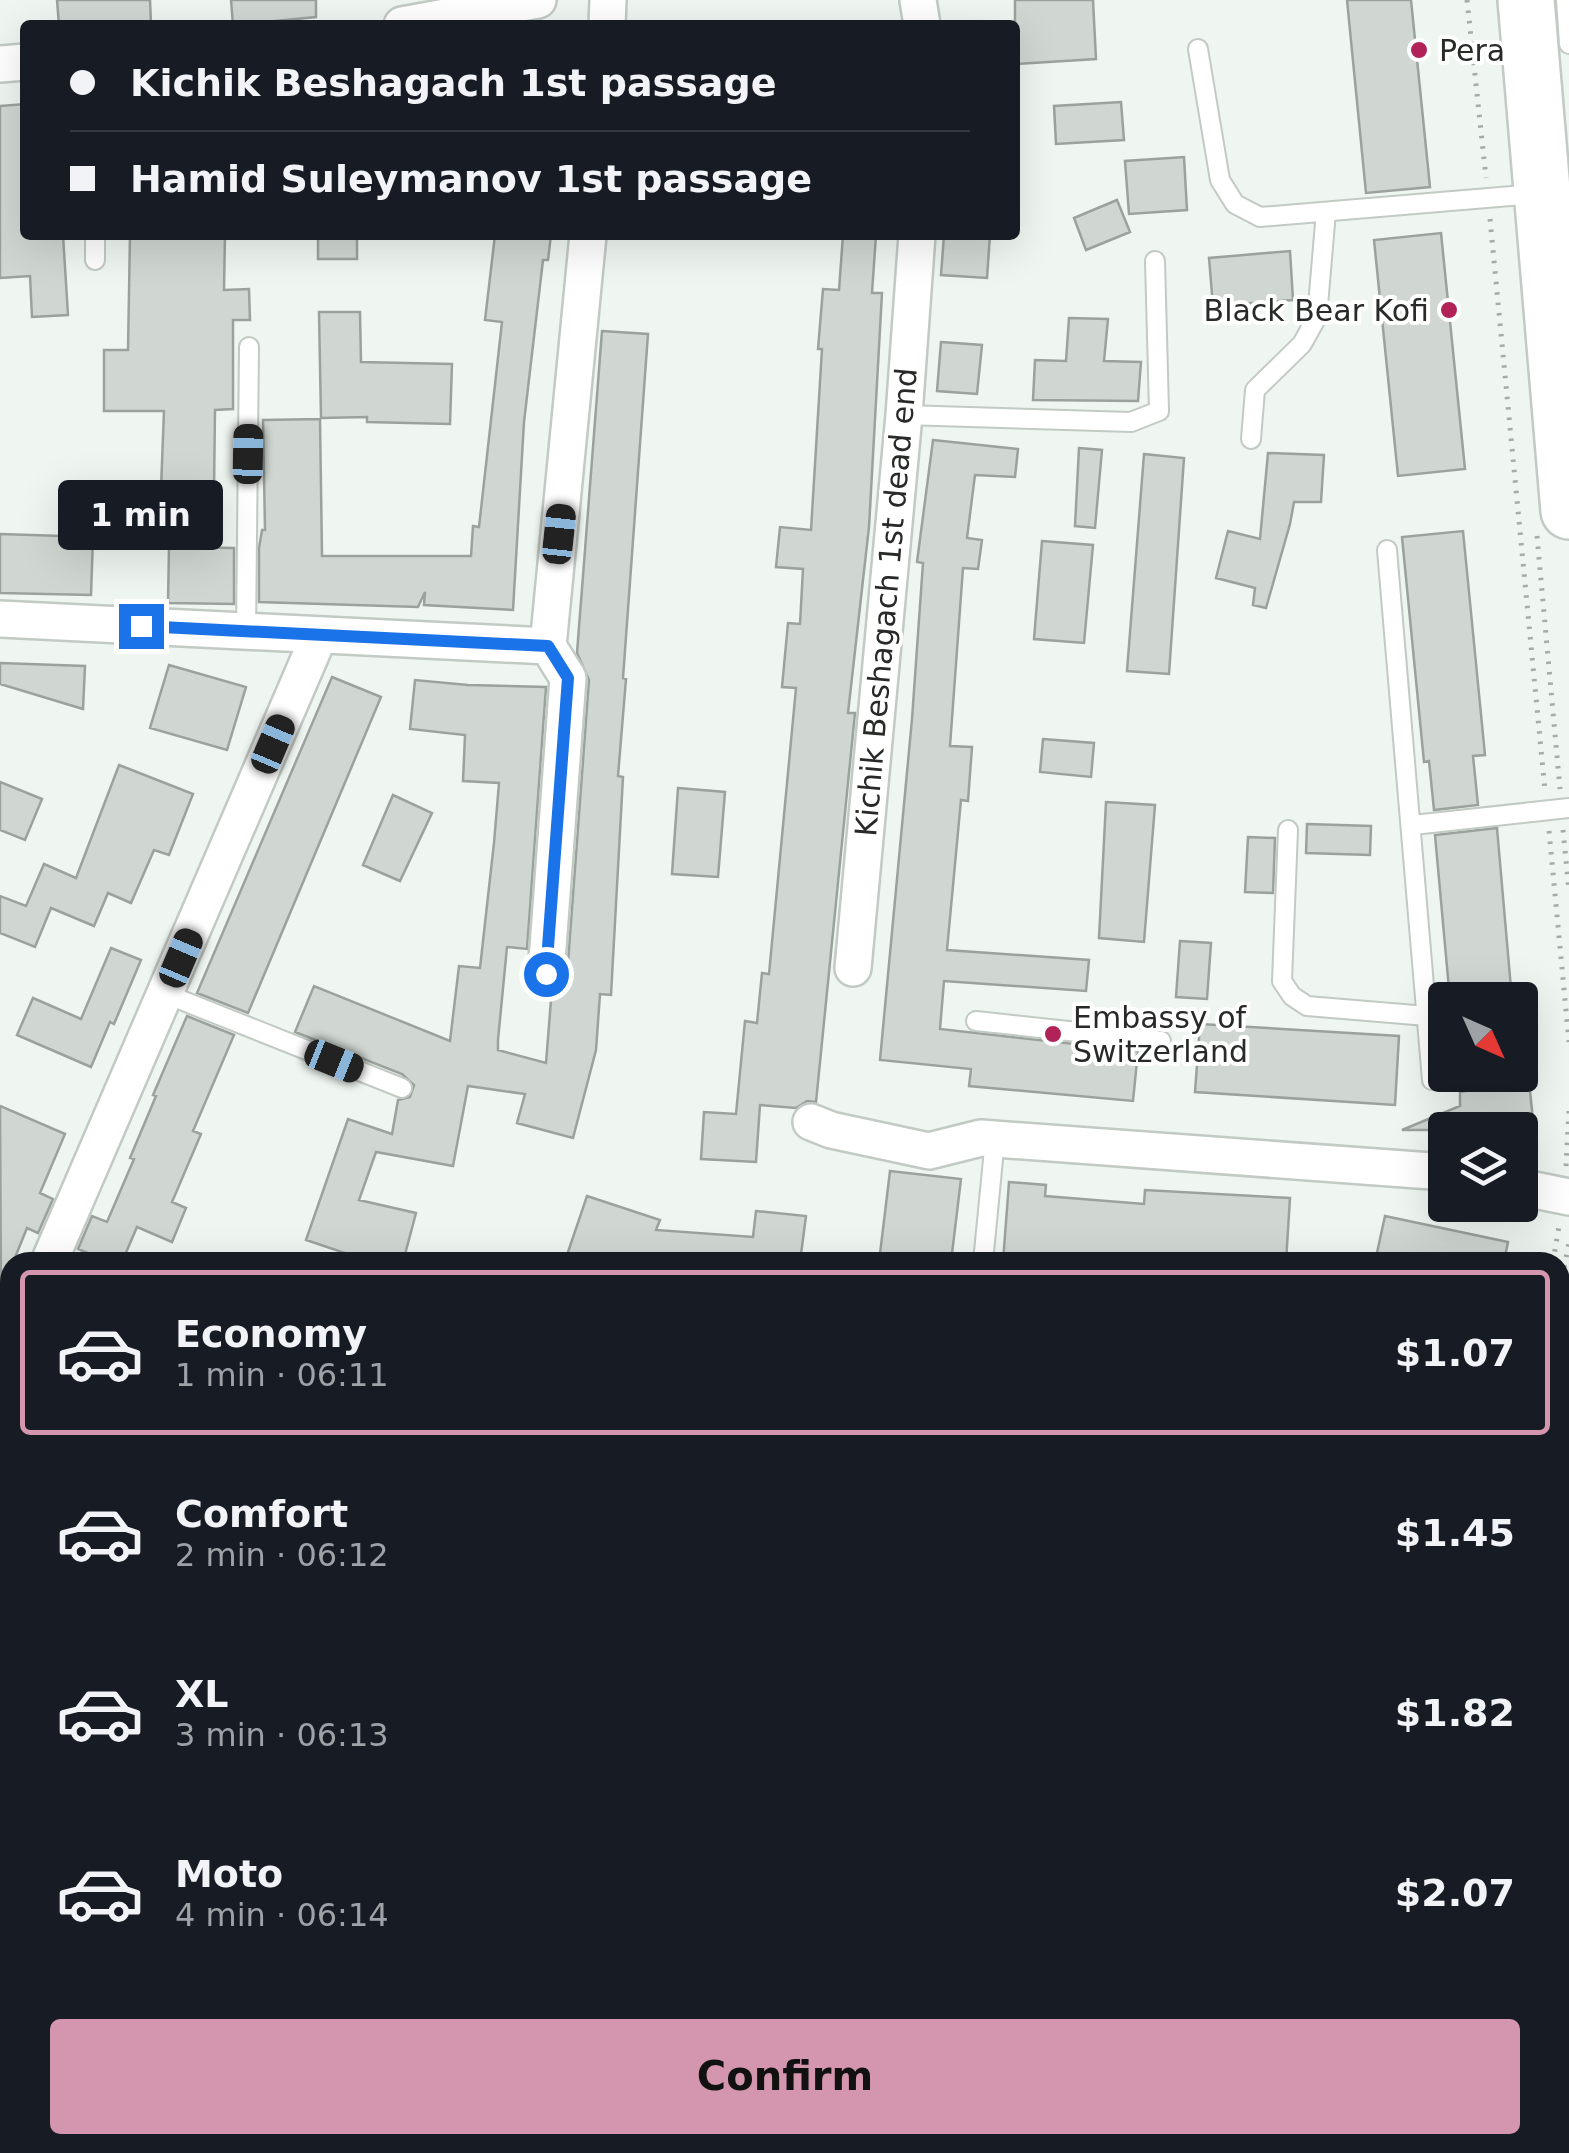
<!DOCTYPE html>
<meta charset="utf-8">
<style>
:root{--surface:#171b24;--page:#242831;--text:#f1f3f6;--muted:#9ea1a6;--line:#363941;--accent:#d495af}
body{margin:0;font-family:"DejaVu Sans",sans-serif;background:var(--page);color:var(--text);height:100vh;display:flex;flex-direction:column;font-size:38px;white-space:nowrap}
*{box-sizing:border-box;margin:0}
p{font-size:32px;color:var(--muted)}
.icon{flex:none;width:55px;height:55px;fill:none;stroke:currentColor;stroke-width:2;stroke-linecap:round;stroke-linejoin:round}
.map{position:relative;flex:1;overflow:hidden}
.details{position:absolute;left:0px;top:1252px;width:1570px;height:902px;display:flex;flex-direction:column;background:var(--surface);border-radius:30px 30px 0 0;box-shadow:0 10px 40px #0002}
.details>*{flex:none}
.hud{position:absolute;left:20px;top:20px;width:1000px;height:220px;border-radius:10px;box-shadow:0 10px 40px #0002;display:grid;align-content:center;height:220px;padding:0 50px;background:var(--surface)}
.needle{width:65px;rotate:135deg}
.buttons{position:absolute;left:1428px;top:982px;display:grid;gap:20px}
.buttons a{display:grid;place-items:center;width:110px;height:110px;border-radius:10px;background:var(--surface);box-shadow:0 10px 40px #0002;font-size:50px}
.end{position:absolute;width:45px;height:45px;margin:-22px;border:12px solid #1a73e8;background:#fff;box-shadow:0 0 0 5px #fff}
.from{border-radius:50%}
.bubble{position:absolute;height:70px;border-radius:10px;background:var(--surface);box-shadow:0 10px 40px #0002;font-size:32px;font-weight:600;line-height:70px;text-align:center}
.car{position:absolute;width:30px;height:60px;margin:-30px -15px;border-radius:12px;box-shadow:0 0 8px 2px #0007;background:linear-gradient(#222 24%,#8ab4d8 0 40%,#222 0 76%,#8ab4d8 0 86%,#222 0)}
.hud b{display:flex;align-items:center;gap:35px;height:95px;font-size:38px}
.hud b+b{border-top:2px solid var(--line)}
.hud i{width:25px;height:25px;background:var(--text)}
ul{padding:18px 0 0;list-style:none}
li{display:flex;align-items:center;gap:30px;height:165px;margin:0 20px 15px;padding:0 30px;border:5px solid transparent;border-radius:10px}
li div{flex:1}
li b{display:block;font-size:38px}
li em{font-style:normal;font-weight:600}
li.selected{border-color:var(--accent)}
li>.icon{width:90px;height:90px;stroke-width:1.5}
.button{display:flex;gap:20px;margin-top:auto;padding:20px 50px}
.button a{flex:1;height:115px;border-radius:10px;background:var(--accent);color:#111;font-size:40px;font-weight:600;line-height:115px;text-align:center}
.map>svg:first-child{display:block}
</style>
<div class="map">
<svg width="1569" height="2153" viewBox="0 0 1569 2153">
<rect width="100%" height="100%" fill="#eff6f1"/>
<!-- building -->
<path fill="#d0d7d2" stroke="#9ba29d" stroke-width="2.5" d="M57 0H150L151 24 59 25Z
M231 0H316V17L233 25Z
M1015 0H1093L1096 59 1015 64Z
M1347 0H1411L1430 187 1366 193Z
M1121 102 1124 140 1056 144 1054 106Z
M25 104V235H63L68 315 32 317 30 276 0 278V106Z
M1184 157 1187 210 1129 214 1125 161Z
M1117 200 1130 232 1086 250 1074 218Z
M1441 233 1465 469 1398 476 1374 240Z
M130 235H225L224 290 249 289 250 320H233V409L215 410 214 490 161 489 164 411H104V350H128Z
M318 235H357V259H318Z
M495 235H551L548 260H543L524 422 513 610 424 605 425 592 418 607 259 602V548L262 530H265L263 420 320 419 322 556H471L473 526 479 527 502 322 485 320Z
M843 235H876L872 293H882L869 527 848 713H855L816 1102 807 1101 796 1108 760 1105 756 1162 701 1159 704 1112 736 1114 745 1021 757 1023 762 973 769 974 796 688 782 687 788 623 800 624 803 569 776 567 780 527 811 530 822 349H818L823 289 839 290Z
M944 235H990L987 278 941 275Z
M1290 251 1293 300 1213 306 1209 258Z
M319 312H360L361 362 452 364 450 424 367 422V417L321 418Z
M1069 318 1108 319 1104 361 1141 362 1138 401 1033 400 1035 360 1066 361Z
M602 331 648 334 623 678 626 679 618 776 623 777 611 995 600 994 596 1050 573 1138 517 1123 525 1094 468 1086 453 1166 376 1152 359 1200 416 1213 403 1262H359L360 1258 306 1240 348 1119 392 1134 398 1100 410 1097 414 1085 402 1074 295 1032 314 986 450 1041 459 966 480 968 494 843 499 783 463 781 465 735 410 729 415 680 468 685 546 687 527 949 507 947 498 1040V1050L546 1063 551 1000 563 987 567 976 589 680 577 653Z
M941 342 982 345 977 394 937 391Z
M933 440 1018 449 1015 477 975 475 967 538 982 540 978 569 963 568 950 746 972 747 968 801 961 800 947 950 1089 960 1086 991 944 981 940 1029 1138 1051 1133 1101 969 1086 971 1069 880 1060 912 719 923 563 917 562Z
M1079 448 1102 450 1095 528 1075 526Z
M1268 453 1324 455 1321 502H1294L1290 524 1266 608 1253 605 1255 588 1216 578 1228 531 1260 539Z
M1144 454 1184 458 1169 674 1127 671Z
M1463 531 1485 755 1473 756 1478 805 1434 810 1429 761 1424 762 1402 537Z
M0 534 93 537 91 595 0 593Z
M1042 541 1093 545 1084 643 1034 639Z
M169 547 234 548V604L168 603Z
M0 663 85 666 83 709 0 684Z
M169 665 246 687 227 750 150 728Z
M332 677 381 697 248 1013 197 993Z
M1043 739 1094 743 1091 777 1040 772Z
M119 765 193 794 169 855 154 850 131 903 108 893 94 926 51 908 35 947 0 933V896L26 906 44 864 76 878Z
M0 782 42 799 25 840 0 830Z
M678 788 725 792 718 877 672 874Z
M393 795 432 813 400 881 363 865Z
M1106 802 1155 805 1144 942 1099 938Z
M1307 824 1371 826 1370 855 1306 853Z
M1497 828 1512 1000H1450L1435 835Z
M1248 837 1275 838 1273 893 1245 892Z
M1180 941 1211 943 1207 999 1176 997Z
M111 948 141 960 114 1024 110 1022 91 1067 17 1035 33 998 81 1019Z
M187 1016 234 1035 193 1131 201 1134 172 1202 186 1208 172 1242 137 1227 122 1262H109L78 1249 92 1216 107 1222 134 1159 130 1158 156 1096 153 1095Z
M1200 1024 1399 1036 1395 1105 1195 1092Z
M1529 1081 1534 1130H1402L1460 1106V1092Z
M0 1106 65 1134 40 1193 53 1199 38 1233 27 1228 1 1292Z
M890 1171 961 1179 951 1262H879Z
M1009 1182 1046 1185 1045 1196 1144 1204 1145 1190 1290 1198 1286 1262H1003Z
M587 1196 660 1220 656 1230 753 1237 756 1211 806 1216 800 1262H591L567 1255Z
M1385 1216 1508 1242 1504 1262H1375Z"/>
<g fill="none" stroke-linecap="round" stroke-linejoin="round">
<defs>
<path id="service" d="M1566 0 1569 44
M1198 49 1220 180 1235 204 1260 217 1536 194
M95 260V235
M904 415 1131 422 1159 411 1155 261
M1251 439 1255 390 1302 344 1317 317 1326 212
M1387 550 1432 1080
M246 632 249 347
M1413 825 1569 808
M1288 830 1282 981 1292 996 1307 1006 1427 1016
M166 994 402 1088
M976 1021 1161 1041
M983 1262 995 1139
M1560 1653 1569 1611
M1560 1739 1569 1700
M1449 2153 1451 2145
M1466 2153 1468 2145"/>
<path id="minor" d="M918 0 922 25
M402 25 538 0
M607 25 608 0
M0 64 25 62
M0 619 548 646
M853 968 904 415 917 235
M546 974 568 678 548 646 588 235
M811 1122 831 1130 929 1151 981 1138 1445 1172
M1520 1187 1569 1197
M49 1262 319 636
M0 1376 10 1353
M0 1731 10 1739
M0 1795 10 1777
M610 2145 623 2153
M379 2153 383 2145
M970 2153 974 2145"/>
<path id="primary" d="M1526 0 1569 511
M1560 1470 1569 1431
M1560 1933 1569 1893
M1404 2153 1406 2145
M1510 2153 1512 2145"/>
</defs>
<!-- service casing -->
<use href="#service" stroke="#c2cac4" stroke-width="22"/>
<!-- minor casing -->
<use href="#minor" stroke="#c2cac4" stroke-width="40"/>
<!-- primary casing -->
<use href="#primary" stroke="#c2cac4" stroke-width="60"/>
<!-- path -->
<path stroke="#a6aba7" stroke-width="5" stroke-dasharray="2.5 8" stroke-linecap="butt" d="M1467 0 1486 178
M1490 219 1545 791
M1537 536 1560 789
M1563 830 1569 891
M1549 831 1569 1042
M1566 1166 1569 1110
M1553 1262 1559 1226
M1560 1288 1569 1243
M1560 2057 1569 2017
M1339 2153 1341 2145"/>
<!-- service -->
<use href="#service" stroke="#fff" stroke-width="18"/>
<!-- minor -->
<use href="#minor" stroke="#fff" stroke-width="35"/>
<!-- primary -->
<use href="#primary" stroke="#fff" stroke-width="55"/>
</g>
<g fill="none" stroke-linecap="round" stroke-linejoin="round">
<!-- route -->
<path stroke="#1a73e8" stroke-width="12" d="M141 626 548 646 568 678 546 974"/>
</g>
<!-- markers -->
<g fill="#b02258" stroke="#fff" stroke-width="4">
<circle cx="1419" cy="50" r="10"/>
<circle cx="1449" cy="310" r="10"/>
<circle cx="1053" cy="1034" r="10"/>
</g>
<g text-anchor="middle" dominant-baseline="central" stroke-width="8" stroke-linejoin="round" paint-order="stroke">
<!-- poi labels -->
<g font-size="30" fill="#282a28" stroke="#fff" text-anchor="start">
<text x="1439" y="50">Pera</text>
<text x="1429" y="310" text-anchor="end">Black Bear Kofi</text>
<text x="1073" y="1017">Embassy of<tspan x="1073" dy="34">Switzerland</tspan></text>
</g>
<!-- street labels -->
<g font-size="30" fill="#282a28" stroke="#fff">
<text transform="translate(886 602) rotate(-85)">Kichik Beshagach 1st dead end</text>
</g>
</g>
</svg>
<div class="buttons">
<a><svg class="needle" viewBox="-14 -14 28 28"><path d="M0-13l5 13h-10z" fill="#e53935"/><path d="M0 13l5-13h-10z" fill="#9ea1a6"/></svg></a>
<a><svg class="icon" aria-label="layers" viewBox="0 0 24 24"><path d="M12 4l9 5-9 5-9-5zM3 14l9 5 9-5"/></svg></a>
</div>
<i class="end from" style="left:546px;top:974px"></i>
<i class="end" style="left:141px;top:626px"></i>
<div class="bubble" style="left:58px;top:480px;width:165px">1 min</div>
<i class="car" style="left:248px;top:454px;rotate:1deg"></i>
<i class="car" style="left:559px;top:534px;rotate:6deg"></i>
<i class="car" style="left:273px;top:744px;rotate:23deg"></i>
<i class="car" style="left:181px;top:958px;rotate:23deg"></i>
<i class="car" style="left:334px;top:1061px;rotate:112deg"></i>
<div class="hud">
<b><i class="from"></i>Kichik Beshagach 1st passage</b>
<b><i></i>Hamid Suleymanov 1st passage</b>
</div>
<section class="details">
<ul>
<li class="selected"><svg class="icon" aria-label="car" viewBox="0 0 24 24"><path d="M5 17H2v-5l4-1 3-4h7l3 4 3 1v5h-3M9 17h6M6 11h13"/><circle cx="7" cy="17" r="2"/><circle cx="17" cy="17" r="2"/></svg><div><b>Economy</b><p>1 min · 06:11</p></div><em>$1.07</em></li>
<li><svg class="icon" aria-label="car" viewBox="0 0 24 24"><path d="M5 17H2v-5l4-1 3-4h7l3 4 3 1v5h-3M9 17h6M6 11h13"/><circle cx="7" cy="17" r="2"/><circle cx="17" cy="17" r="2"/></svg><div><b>Comfort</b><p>2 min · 06:12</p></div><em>$1.45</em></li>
<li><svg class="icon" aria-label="car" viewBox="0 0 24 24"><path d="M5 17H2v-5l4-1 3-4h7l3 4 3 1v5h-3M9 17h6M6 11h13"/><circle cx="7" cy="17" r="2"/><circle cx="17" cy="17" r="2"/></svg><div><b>XL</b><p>3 min · 06:13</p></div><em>$1.82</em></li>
<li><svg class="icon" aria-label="car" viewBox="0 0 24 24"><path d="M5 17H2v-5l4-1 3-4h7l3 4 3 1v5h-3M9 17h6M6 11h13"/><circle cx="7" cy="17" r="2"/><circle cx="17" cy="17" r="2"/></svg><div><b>Moto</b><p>4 min · 06:14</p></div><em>$2.07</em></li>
</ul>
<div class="button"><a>Confirm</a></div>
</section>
</div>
